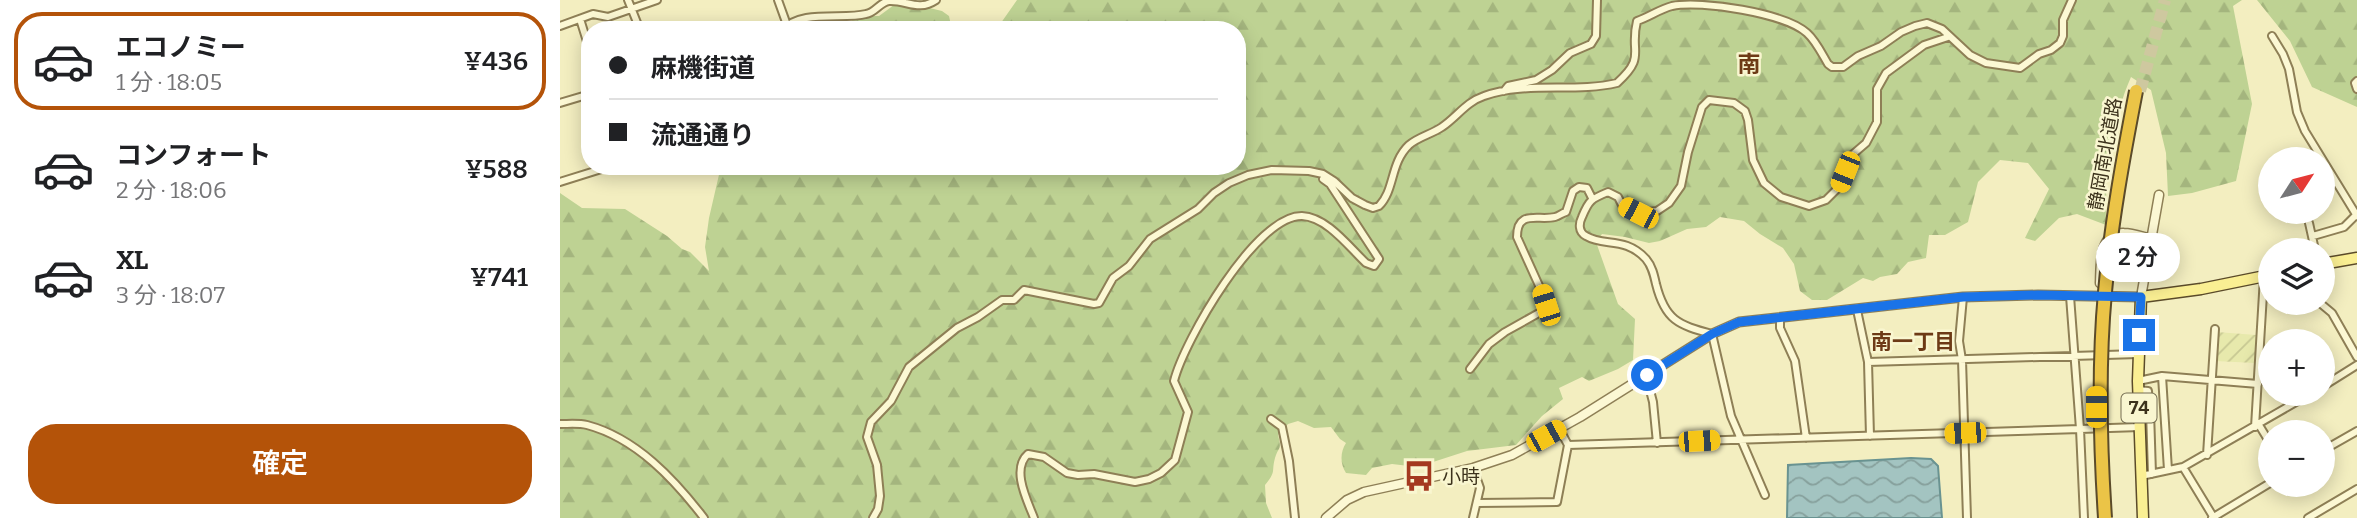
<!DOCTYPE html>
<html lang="ja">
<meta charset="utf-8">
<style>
:root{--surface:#fff;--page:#f2f2f2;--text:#202124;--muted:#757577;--line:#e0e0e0;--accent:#b45309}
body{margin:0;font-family:Bitter,"Noto Sans JP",serif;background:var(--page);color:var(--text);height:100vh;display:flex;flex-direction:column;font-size:26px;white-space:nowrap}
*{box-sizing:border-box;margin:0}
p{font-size:23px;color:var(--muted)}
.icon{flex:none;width:38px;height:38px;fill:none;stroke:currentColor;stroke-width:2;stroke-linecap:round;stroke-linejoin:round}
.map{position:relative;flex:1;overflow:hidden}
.panel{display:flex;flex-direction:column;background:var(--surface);width:560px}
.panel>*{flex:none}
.guide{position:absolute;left:21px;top:21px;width:665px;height:154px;border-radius:28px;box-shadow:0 4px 18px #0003;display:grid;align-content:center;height:154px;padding:0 28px;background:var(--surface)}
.needle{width:46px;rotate:54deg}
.fabs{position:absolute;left:1698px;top:147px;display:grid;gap:14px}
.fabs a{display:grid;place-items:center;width:77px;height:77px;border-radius:50%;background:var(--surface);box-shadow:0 4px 18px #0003;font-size:35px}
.end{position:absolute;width:32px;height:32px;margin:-16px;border:9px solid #1a73e8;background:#fff;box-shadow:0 0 0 4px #fff}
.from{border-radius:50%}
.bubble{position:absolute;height:49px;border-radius:24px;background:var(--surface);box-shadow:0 4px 18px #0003;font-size:23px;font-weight:600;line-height:49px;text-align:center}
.car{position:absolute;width:21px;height:42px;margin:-21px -10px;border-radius:9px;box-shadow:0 0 5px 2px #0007;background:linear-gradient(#f5c518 24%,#345 0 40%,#f5c518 0 76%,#345 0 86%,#f5c518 0)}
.guide b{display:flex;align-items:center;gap:24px;height:66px;font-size:26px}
.guide b+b{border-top:2px solid var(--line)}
.guide i{width:18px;height:18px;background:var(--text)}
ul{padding:12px 0 0;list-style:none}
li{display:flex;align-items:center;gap:21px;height:98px;margin:0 14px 10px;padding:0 14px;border:4px solid transparent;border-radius:28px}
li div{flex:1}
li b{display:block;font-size:26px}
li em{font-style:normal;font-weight:600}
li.selected{border-color:var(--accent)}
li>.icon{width:63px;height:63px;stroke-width:1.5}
.cta{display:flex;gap:14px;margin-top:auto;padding:14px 28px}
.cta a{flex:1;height:80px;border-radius:28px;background:var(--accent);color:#fff;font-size:28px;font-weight:600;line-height:80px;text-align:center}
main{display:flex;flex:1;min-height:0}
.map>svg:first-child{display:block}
</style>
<main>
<section class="panel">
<ul>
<li class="selected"><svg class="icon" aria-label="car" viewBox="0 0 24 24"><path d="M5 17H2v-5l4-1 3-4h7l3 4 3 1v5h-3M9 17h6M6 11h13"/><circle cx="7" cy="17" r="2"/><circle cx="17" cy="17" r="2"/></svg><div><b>エコノミー</b><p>1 分 · 18:05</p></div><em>¥436</em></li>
<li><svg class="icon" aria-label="car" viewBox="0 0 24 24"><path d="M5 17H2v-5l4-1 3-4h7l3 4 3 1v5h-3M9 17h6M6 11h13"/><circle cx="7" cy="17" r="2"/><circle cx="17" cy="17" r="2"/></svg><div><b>コンフォート</b><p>2 分 · 18:06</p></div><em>¥588</em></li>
<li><svg class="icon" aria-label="car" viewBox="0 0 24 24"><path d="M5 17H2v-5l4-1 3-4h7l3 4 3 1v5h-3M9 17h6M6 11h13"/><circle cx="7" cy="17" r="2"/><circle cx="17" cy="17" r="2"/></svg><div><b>XL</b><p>3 分 · 18:07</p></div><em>¥741</em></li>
</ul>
<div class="cta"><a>確定</a></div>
</section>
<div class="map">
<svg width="1797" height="518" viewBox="0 0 1797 518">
<defs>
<pattern id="farmland-furrows" width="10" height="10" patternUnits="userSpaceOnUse" patternTransform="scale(1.75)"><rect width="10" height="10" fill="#e7e9ac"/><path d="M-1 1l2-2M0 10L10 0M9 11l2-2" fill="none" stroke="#c7c893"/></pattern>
<pattern id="forest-firs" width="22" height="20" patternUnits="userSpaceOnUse" patternTransform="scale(1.75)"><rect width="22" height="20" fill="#bed293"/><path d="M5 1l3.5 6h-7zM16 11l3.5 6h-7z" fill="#a4b57e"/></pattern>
<pattern id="water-waves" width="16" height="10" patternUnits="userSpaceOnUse" patternTransform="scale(1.75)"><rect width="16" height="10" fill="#a3c4c1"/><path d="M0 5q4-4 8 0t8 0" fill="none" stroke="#86a09c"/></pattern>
</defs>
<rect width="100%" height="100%" fill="#f3eec0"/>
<!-- farmland -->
<path fill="url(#farmland-furrows)" d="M1657 332 1696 335 1695 363 1655 361Z"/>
<!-- forest -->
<path fill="url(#forest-firs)" d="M457 0H1682L1673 6 1692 104 1676 181 1632 193 1608 196 1606 153 1591 90 1571 77C1551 122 1545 176 1546 225L1517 214 1499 218 1475 241 1465 238 1489 189 1468 163 1440 160 1418 182 1408 222 1385 235H1369L1366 258 1348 262 1337 274 1320 277 1313 281 1303 278 1267 300H1252L1240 291 1234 264 1223 248 1200 234 1184 221 1160 217 1146 227 1127 229 1100 241 1089 243 1065 237 1042 234 1036 242 1058 304 1075 319 1073 360 1058 369 1029 381 1022 377 999 388 1003 399 982 416 956 445 907 451 873 462 849 466 832 464 812 468 806 475 786 473C780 464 780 452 786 443L780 439 771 427 754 428 738 421 728 424 718 435C722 451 719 445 715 458 711 473 717 470 705 485L706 503 712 518H0V193L22 208 65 209 107 236 122 249 130 252 149 271 145 247 149 218 161 166H677V30H436Z
M1697 0H1797V107L1752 87 1730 41Z
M345 2 382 11 389 16 392 30H270L271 28 282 27 299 16H319L334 5Z"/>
<!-- water -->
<path fill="url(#water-waves)" stroke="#699391" stroke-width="2" d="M1351 458 1371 459 1378 466 1382 518H1227L1228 465Z"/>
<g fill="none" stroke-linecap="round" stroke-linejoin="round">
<!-- motorway-tunnel -->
<path stroke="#cec89f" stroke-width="12" stroke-dasharray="12 6" stroke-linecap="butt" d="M1580 91 1605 0"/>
<defs>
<path id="minor" d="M68 0 80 30
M218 0 227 25
M20 19 30 51
M0 26 33 14 48 17 97 0
M223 30C240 9 283 20 306 14 315 13 320 2 329 1 347 0 358 12 376 0
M1712 36 1723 54 1729 69 1737 112 1745 131 1797 216
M1797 81 1795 83 1797 89
M944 91 948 86 976 80 992 70 1010 53 1031 44 1036 36 1037 0
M0 103 30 94
M0 182 51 166
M1749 223 1755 250
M1753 236 1784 227 1796 215
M1403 297 1399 341 1402 360 1407 518
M1760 303 1772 313 1797 357
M1297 310 1308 362 1310 436
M1220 318V328L1235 361 1246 438
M1308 362 1578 354
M910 369 929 344 945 332 986 309 981 290 957 237C957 209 978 221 995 217 999 216 1002 213 1006 212L1013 191 1019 187 1027 188 1032 198
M1086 375 1093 402 1097 443
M1602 376 1608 470
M1578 381 1602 376 1698 384
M1762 387 1797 365
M1578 390 1588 391 1590 411 1592 474
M711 419 722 427 729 461 735 518
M0 424C9 424 19 423 27 425 76 438 114 479 144 518
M1699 425 1710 443
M1695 427 1704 277
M999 428 1008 445
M1762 451 1797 431
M1647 455 1655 329
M1623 467 1654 518
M913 468 920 488 913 518
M1581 476 1623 467 1750 394
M1205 495 1171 416 1152 334C1118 325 1105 320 1096 284 1094 275 1092 266 1086 259 1065 236 1044 247 1026 236 1018 232 1019 223 1022 217 1029 200 1031 199 1048 192L1058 197 1062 205 1078 213 1097 211 1109 203 1121 186 1128 152 1142 107 1149 100 1174 103 1185 111 1188 120 1193 160 1204 183 1221 197 1249 206 1266 200 1278 188 1292 155 1306 143 1317 122V89L1326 73 1364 45 1388 37
M917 503 997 502 1008 445 1520 429 1510 296
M313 518 318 509 320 496 317 465 307 437 311 422 331 401 349 367 397 328 418 317 442 300H454L464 290 534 304 539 303 553 278 569 266 590 239 638 209 654 193 669 183 688 175 712 170 749 171 763 174 774 181 792 198 805 205 813 208 819 206C835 190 830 163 849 145 858 137 872 134 882 127 897 117 906 102 924 96 965 81 1015 93 1057 83 1087 56 1069 53 1077 21 1089 17 1100 9 1112 6 1141 0 1225 13 1247 33 1256 41 1262 54 1268 64L1272 67H1283L1298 56 1321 46 1341 32 1355 26 1367 23 1382 29 1410 55 1426 63 1460 68 1479 54 1491 50 1500 43 1503 36V20L1512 0
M474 518C467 500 451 469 468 454L484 457 507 473 518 475 534 474 575 482 589 479 601 473 615 460 628 412 614 381C624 341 696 215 742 216 767 217 789 247 806 263L814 266 819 259 770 184 763 179
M1524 518 1520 429 1580 427
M1652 518 1710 483
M1748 518 1797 489"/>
<path id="tertiary" d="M1540 283C1541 266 1538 232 1564 233 1573 233 1583 237 1592 239
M766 518 787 500 804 492 913 468 952 455 1020 417 1152 334 1179 322 1403 297 1478 295 1581 297 1599 195"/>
<path id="primary" d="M1762 264 1797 258
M1583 518 1578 381 1581 297 1641 289 1710 275"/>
</defs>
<!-- minor casing -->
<use href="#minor" stroke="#8e7f56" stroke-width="10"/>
<!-- tertiary casing -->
<use href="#tertiary" stroke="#8e7f56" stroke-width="11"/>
<!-- primary casing -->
<use href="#primary" stroke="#5b4b2a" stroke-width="13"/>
<!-- minor -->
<use href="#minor" stroke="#fcf8d4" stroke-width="6"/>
<!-- tertiary -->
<use href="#tertiary" stroke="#fcf8d4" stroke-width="8"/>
<!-- primary -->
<use href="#primary" stroke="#faef93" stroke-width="10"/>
<defs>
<path id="motorway-bridge" d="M1545 518C1540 443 1538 368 1545 292 1551 224 1563 158 1576 91"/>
</defs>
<!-- motorway-bridge casing -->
<use href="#motorway-bridge" stroke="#5b4b2a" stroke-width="16" stroke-linecap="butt"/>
<!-- motorway-bridge -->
<use href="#motorway-bridge" stroke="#ebc447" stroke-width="12"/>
</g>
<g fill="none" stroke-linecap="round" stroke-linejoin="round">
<!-- route -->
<path stroke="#1a73e8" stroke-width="9" d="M1087 375 1152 334 1179 322 1403 297 1478 295 1581 297 1579 335"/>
</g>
<!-- icons -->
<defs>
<symbol id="bus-bare" viewBox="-9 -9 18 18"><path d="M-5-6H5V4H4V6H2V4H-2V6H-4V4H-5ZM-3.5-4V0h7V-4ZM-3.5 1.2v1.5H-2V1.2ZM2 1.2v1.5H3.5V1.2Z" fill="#a4391f" stroke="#f9f6d0" stroke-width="2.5" paint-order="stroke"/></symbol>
</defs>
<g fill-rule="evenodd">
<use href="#bus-bare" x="837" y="454" width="44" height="44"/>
</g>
<g text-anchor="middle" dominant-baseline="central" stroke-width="5" stroke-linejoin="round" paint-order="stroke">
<!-- shield labels -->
<rect fill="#f9f6d0" stroke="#756d52" stroke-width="2" x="1561.5" y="393.5" width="35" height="29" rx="5"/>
<g font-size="18" font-weight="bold" fill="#3c321c">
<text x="1579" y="408">74</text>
</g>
<!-- street labels -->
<g font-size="19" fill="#3c321c" stroke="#f9f6d0">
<text transform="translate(1545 154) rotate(-80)">静岡南北道路</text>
</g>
<!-- poi labels -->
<g font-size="19" fill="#3c321c" stroke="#f9f6d0" text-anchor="start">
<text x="882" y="476">小時</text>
</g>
<!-- neighbourhood labels -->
<g font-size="21" font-weight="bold" fill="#6d3a16" stroke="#f9f6d0">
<text x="1353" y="342">南一丁目</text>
</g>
<!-- quarter labels -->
<g font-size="23" font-weight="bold" fill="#6d3a16" stroke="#f9f6d0">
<text x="1189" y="64">南</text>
</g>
</g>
</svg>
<div class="fabs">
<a><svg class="needle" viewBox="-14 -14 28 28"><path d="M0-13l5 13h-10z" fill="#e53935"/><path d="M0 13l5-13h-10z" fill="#757577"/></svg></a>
<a><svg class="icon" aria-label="layers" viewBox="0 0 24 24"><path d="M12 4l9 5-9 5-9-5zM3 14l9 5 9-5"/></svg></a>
<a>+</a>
<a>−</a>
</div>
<i class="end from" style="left:1087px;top:375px"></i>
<i class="end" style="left:1579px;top:335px"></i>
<div class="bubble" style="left:1536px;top:233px;width:84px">2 分</div>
<i class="car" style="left:1285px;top:172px;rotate:202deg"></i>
<i class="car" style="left:1078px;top:213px;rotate:297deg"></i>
<i class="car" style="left:986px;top:305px;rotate:342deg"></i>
<i class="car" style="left:1536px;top:407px;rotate:0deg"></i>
<i class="car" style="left:1405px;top:433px;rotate:268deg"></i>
<i class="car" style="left:986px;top:436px;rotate:61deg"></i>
<i class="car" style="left:1139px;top:441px;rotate:87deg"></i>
<div class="guide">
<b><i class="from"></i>麻機街道</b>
<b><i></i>流通通り</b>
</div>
</div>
</main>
